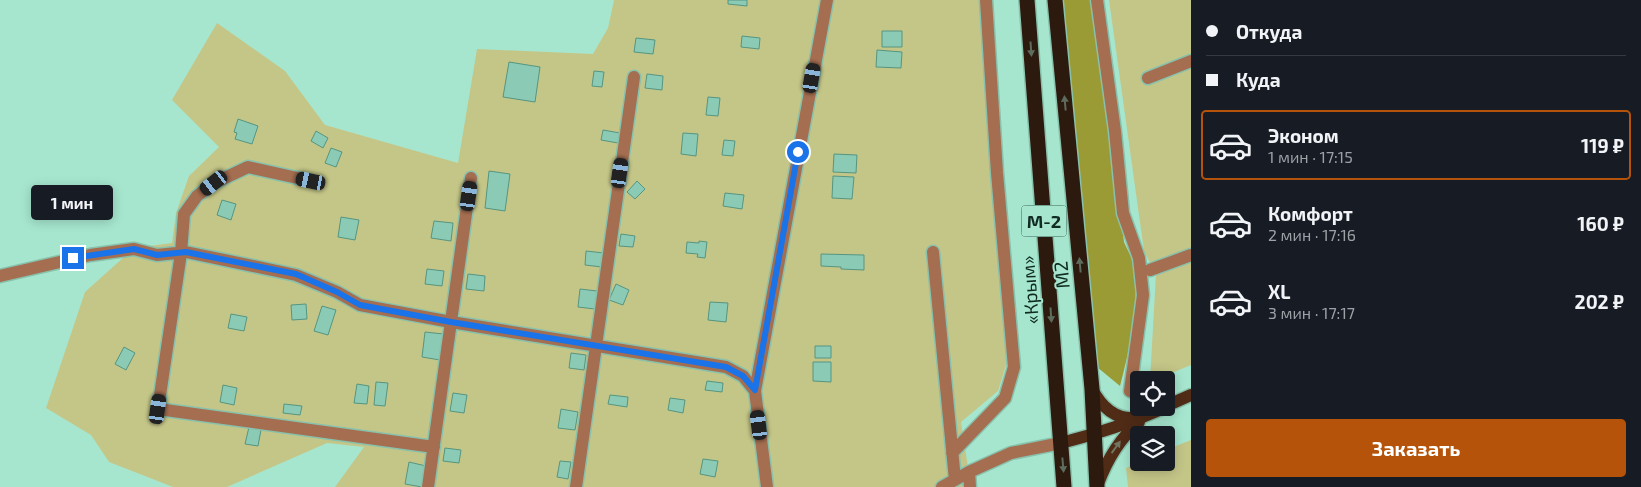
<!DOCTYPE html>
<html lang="ru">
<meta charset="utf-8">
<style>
:root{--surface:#171b24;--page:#242831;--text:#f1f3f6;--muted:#9ea1a6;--line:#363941;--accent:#b45309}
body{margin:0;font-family:"Exo 2",sans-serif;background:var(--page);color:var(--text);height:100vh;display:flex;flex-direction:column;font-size:19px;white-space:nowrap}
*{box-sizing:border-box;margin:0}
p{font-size:16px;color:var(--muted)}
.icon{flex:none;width:28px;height:28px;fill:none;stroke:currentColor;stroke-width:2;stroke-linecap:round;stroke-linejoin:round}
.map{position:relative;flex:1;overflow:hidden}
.side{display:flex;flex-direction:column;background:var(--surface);width:450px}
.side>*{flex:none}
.banner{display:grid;align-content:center;height:110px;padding:0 15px;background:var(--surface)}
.tools{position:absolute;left:1130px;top:371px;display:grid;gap:10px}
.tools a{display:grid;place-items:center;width:45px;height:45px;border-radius:5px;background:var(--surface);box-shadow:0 2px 12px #0003;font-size:25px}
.end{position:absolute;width:22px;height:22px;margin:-11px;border:6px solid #1a73e8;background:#fff;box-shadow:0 0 0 2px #fff}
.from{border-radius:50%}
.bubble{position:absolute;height:35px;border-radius:5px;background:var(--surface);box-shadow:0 2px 12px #0003;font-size:16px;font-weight:700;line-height:35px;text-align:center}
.car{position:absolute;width:15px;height:30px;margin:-15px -8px;border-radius:6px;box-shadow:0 0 4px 1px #0007;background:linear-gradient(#222 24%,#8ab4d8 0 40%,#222 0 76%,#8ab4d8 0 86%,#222 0)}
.banner b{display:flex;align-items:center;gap:18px;height:48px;font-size:19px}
.banner b+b{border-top:1px solid var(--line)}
.banner i{width:12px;height:12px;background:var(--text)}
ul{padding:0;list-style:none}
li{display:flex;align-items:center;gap:15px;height:70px;margin:0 10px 8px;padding:0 5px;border:2px solid transparent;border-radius:5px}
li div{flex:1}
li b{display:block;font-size:19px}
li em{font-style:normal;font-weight:700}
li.selected{border-color:var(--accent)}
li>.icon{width:45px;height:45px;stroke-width:1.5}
.cta{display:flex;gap:10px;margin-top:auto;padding:10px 15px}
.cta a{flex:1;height:58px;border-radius:5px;background:var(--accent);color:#fff;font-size:20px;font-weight:700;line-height:58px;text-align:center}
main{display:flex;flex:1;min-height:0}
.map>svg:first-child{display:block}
</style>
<main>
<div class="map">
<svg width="1191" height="487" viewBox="0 0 1191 487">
<rect width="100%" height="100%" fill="#a6e6cf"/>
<!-- green -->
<path fill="#c4c688" d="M614 0H982L1007 362 998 391 961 422 971 487H335L364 447 327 443 227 487H173L109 462 91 435 46 408 85 292 134 248 172 243 176 213 189 176 219 147 172 100 217 23 285 71 325 125 458 163 477 49 593 54 608 28Z
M1109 0H1191V365L1155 380H1150L1156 274 1144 251Z
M1191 440V487H1128L1126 468 1139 462H1166V450Z"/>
<!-- forest -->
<path fill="#9a9b34" d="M1053 0H1092L1124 242C1127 249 1132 257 1133 264 1141 304 1130 347 1120 386L1097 367Z"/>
<!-- building -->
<path fill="#8bcab4" stroke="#569580" d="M728 0H747V6L728 4Z
M882 31H902V47H882Z
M742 36 760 38 759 49 741 47Z
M636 38 655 40 653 54 634 52Z
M877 50 902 52 901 68 876 67Z
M509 62 540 67 535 102 503 97Z
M594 71 604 72 602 87 592 86Z
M647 74 663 76 662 90 645 88Z
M708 97 720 98 718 116 706 115Z
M238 119 258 126 252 144 235 139 237 133 234 132Z
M603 130 620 133 618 143 601 140Z
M316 131 328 138 323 148 311 141Z
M683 133 698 134 696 156 681 154Z
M724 140 735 141 733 156 722 155Z
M331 148 342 152 336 167 325 163Z
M834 154 857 155 856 173 833 172Z
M489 171 510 174 505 211 485 208Z
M833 176 854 177 852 199 832 198Z
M637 181 645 189 635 199 627 192Z
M725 193 744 195 742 209 723 206Z
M222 200 236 204 231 220 217 215Z
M341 217 359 220 355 240 338 237Z
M434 221 453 223 451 241 431 238Z
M621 234 635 236 633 247 619 246Z
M699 241 707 242 705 258 697 257 698 254 686 253 687 242 699 243Z
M586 251 604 253 602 267 585 265Z
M821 254 864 255V270L841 269V267L821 266Z
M427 269 444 271 442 286 425 284Z
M468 274 485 276 484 291 466 289Z
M616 284 629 290 623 305 609 300Z
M580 289 597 291 595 309 578 307Z
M710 302 728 303 726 322 708 320Z
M306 304 307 319 292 320 291 305Z
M322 306 336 310 328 335 314 331Z
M231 314 247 317 244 331 228 328Z
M425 332 443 334 440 360 422 357Z
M815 346H831V358H815Z
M124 347 135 353 126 370 115 364Z
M571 353 586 355 584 370 569 368Z
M813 362H831V382L813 381Z
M707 381 723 383 722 392 705 390Z
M376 382 388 383 385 406 374 405Z
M357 384 369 386 367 404 354 403Z
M223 385 237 388 234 405 220 402Z
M453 393 467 395 464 413 450 411Z
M610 395 628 397 627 407 608 404Z
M670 398 685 400 683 413 668 410Z
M284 404 302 406 300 415 283 413Z
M561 409 578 412 575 430 558 428Z
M249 427 261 430 258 446 245 444Z
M445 448 461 450 459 463 443 461Z
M703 459 718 461 715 477 700 474Z
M560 461 571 462 568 479 557 477Z
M409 462 426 466 422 487 405 484Z"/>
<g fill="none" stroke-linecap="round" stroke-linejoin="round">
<defs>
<path id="minor" d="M1097 0 1115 131 1123 213 1139 258 1143 295 1130 391 1139 395
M1148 78 1191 61
M311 181 248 167 214 183 197 196 184 214 181 253 158 409 434 447
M933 252 955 480
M1150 270 1191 255
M0 276 90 255 134 249 157 255 186 252 296 275 337 292 360 305 451 322 726 367 743 376 755 391 767 487
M755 391 827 0
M952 453 1005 398 1014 367 997 173 986 0
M969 472 970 487
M428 487 471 178
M576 487 634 77
M942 487 969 472 1011 453 1061 443"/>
<path id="major" d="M1092 389C1101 406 1115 420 1136 418
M1166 406 1191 395
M1061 443C1097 434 1130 423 1164 408
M1098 484C1107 460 1119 439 1139 422"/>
<path id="highway" d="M1027 0 1064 487
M1055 0 1092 389 1097 487"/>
</defs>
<!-- minor casing -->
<use href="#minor" stroke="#88c1ac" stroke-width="15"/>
<!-- major casing -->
<use href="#major" stroke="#88c1ac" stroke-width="15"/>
<!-- highway casing -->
<use href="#highway" stroke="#88c1ac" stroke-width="18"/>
<!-- minor -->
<use href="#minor" stroke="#a56e50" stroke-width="12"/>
<!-- major -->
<use href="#major" stroke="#502c17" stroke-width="12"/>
<!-- highway -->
<use href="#highway" stroke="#2d1a0f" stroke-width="15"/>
</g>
<!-- one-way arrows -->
<defs><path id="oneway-solid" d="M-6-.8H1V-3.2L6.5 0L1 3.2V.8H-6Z" transform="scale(1.25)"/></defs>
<g fill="#5d6c5c">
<use href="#oneway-solid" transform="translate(1031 49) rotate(86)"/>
<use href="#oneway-solid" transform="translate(1065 103) rotate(-95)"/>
<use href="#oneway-solid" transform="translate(1080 265) rotate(-95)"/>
<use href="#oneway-solid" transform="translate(1051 315) rotate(86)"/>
<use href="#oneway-solid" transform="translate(1063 465) rotate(85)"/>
</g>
<use fill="#727661" href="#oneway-solid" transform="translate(1116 447) rotate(-54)"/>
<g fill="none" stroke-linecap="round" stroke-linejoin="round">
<!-- route -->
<path stroke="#1a73e8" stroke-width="6" d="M73 258 134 249 157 255 186 252 296 274 337 292 360 305 451 322 726 367 743 376 755 390 798 152"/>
</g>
<g text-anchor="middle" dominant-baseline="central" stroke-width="4" stroke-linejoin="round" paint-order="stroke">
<!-- shield labels -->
<rect fill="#a6e6cf" stroke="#3d6356" stroke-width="1" x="1021.5" y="205.5" width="45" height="31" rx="4"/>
<g font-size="18" font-weight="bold" fill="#102b22">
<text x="1044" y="221">М-2</text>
</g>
<!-- street labels -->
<g font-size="19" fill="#102b22" stroke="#a6e6cf">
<text transform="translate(1061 275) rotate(-95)">М2</text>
<text transform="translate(1029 290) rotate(-94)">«Крым»</text>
</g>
</g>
</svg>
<div class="tools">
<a><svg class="icon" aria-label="locate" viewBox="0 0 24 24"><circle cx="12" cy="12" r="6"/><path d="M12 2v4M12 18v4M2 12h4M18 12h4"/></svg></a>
<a><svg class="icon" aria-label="layers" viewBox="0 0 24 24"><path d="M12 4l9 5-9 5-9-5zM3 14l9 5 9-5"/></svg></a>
</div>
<i class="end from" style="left:798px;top:152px"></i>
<i class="end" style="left:73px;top:258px"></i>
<div class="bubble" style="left:31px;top:185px;width:82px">1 мин</div>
<i class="car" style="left:812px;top:78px;rotate:10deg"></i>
<i class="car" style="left:620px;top:173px;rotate:8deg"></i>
<i class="car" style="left:311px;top:181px;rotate:282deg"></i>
<i class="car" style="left:214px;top:183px;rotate:232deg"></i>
<i class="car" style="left:469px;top:196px;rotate:8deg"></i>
<i class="car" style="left:158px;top:409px;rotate:8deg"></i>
<i class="car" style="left:759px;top:425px;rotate:353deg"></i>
</div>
<section class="side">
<div class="banner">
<b><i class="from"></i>Откуда</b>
<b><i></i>Куда</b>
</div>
<ul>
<li class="selected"><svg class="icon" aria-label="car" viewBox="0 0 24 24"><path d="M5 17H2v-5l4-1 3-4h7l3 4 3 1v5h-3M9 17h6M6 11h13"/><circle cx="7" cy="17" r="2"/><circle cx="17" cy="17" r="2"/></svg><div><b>Эконом</b><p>1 мин · 17:15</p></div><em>119 ₽</em></li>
<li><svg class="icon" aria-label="car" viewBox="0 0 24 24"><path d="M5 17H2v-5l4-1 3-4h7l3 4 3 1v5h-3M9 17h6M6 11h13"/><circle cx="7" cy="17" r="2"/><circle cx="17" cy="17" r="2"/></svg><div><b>Комфорт</b><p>2 мин · 17:16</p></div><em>160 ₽</em></li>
<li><svg class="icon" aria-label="car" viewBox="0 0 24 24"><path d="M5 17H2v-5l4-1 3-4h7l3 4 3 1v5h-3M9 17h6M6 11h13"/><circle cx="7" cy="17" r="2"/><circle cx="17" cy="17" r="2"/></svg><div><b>XL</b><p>3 мин · 17:17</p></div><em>202 ₽</em></li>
</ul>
<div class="cta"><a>Заказать</a></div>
</section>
</main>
